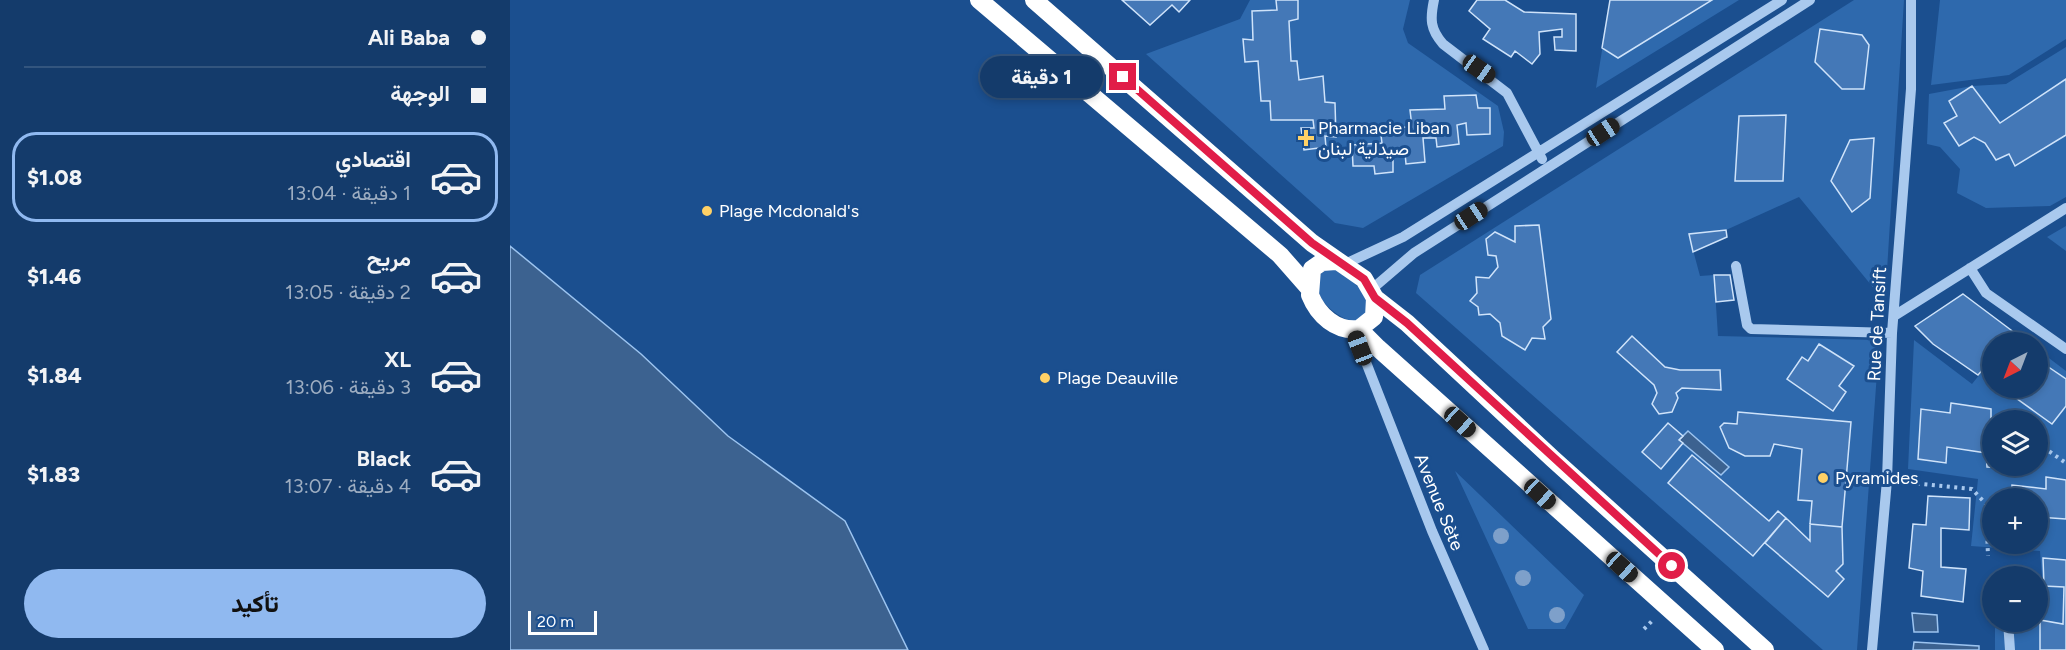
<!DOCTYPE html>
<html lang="ar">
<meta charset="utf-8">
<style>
:root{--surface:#143b6b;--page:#1d4271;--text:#f1f3f6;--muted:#9dadc1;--line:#33557e;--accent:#90b9f0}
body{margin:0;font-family:Figtree,Vazirmatn,sans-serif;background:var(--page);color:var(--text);direction:rtl;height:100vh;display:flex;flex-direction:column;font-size:22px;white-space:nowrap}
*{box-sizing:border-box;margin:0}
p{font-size:20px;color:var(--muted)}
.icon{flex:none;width:33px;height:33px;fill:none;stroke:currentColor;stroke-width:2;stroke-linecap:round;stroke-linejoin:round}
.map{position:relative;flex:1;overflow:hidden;direction:ltr}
.sheet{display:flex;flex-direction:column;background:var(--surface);width:510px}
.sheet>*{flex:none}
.guide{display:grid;align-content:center;height:132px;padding:0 24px;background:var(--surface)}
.needle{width:39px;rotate:222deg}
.tools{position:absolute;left:1472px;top:332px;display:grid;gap:12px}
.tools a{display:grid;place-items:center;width:66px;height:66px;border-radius:50%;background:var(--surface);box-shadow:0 3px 9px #0003,0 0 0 2px var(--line);font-size:30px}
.scale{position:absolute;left:18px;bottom:15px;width:69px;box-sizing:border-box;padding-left:6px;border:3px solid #fff;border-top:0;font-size:16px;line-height:21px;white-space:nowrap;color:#fff;-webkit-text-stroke:4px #1b4f8f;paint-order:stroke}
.end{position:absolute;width:27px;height:27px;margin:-14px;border:8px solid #e11d48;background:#fff;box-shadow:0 0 0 3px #fff}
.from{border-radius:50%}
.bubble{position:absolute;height:42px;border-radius:21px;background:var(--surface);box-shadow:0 3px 9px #0003,0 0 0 2px var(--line);font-size:20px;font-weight:800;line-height:42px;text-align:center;direction:rtl}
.car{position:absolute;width:18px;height:36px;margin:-18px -9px;border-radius:8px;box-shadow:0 0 4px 2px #0007;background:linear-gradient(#222 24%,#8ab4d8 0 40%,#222 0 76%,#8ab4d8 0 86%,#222 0)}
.guide b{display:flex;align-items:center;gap:21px;height:57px;font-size:22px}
.guide b+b{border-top:2px solid var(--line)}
.guide i{width:15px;height:15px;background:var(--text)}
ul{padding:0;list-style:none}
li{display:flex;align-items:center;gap:18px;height:90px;margin:0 12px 9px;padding:0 12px;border:3px solid transparent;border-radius:24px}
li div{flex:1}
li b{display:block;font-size:22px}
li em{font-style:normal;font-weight:800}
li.active{border-color:var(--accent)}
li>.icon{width:54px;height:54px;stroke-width:1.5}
.action{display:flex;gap:12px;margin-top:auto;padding:12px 24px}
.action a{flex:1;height:69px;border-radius:36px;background:var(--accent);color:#111;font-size:24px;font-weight:800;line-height:69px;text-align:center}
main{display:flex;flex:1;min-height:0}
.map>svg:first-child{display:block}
</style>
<main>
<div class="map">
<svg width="1556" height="650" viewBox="0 0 1556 650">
<rect width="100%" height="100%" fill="#1b4f8f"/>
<!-- green -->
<path fill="#2e69ad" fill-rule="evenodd" d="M740 0H900L893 29 898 43 988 106 994 132 993 146 853 228 825 223 636 54 730 19Z
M1100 0H1229L1086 88Z
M1344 0H1394L1375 302 1289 197 1216 230 1179 235 1190 276 1204 275 1208 336 1363 340 1369 345 1347 650H1313L906 293 910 275ZM1275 519 1300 541 1301 524 1332 527 1333 564 1326 571 1318 596 1255 543Z
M1430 0H1556V39L1499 75 1421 85Z
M1556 47V197L1540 206 1476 208 1447 193 1450 169 1430 147 1417 144 1419 94 1462 86 1496 84Z
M1556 226V251L1537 237Z
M815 270H830L853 291 860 310 845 322C832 320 810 304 808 290 808 286 809 280 810 275Z
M1404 340 1462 384 1482 359V387H1527V349L1556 371V650H1485V621L1523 625 1535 613 1530 551 1461 546 1468 479 1398 469ZM1482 420H1527V465H1482ZM1482 498H1527V543H1482Z
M945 471 1074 595 1055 629H1018Z"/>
<!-- water -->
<path fill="#3c6290" stroke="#9cc4f0" stroke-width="1.5" d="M0 246 131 354 218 436 335 521 398 650H0Z
M1178 431 1219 467 1211 475 1169 440Z
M1402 613 1427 615 1428 632H1404Z
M1404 642 1469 646V650H1403Z"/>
<!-- building -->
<path fill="#4478b7" stroke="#cfe3fa" stroke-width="1.5" d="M612 0H680L669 12 662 5 640 25Z
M766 0H788V19L779 21 781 61H787L789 80 813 76 815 102 825 103 826 137 815 136 816 147 794 150 791 128H804L803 120H761L760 101H751L748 61 735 62 733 39 743 40 742 11 767 10Z
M995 0 1014 12 1066 14V51L1045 50 1044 37H1052V29L1029 32 1030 54 1022 64 1005 51 1001 57 973 39 980 29 959 11 967 0Z
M1100 0H1202L1108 58 1092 48Z
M1310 29 1352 35 1359 45 1354 89H1332L1305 62Z
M1556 79V135L1505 166 1499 154 1486 160 1475 143 1464 137 1449 146 1434 123 1447 116 1439 101 1462 86 1490 123Z
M966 95 968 108H980V134L957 135 956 123 947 125 949 144 927 147 926 138H913L915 162 896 164 895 153H883V172L865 174 864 166H843L842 145 872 143 870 128 902 127 900 110 935 109 934 96Z
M1276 115 1273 181H1225L1229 116Z
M1364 138 1360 198 1342 212 1321 181 1340 140Z
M1029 225 1041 319 1033 327 1035 339 1022 338 1015 350 992 336 990 323 980 314 969 315 968 307 960 301 967 293 966 277 979 278 988 267 986 256 978 255 976 239 985 232 1005 242V226Z
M1216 230 1217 237 1183 252 1179 234Z
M1204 275H1220L1224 300 1206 302Z
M1453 294 1505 333 1497 342H1482V359L1468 375 1423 344 1405 326Z
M1122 336 1155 367 1170 370H1210L1211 390 1172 388 1166 393 1168 398 1162 412 1149 414 1142 404 1147 393 1144 385 1107 352Z
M1309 344 1344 366 1329 386 1336 392 1323 411 1277 379 1292 357 1298 361Z
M1534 364 1556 379V406L1542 424 1506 398 1515 387H1527V373Z
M1441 403 1481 409V419L1487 420H1482V465H1509V468L1477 467 1476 453 1437 447 1436 463 1408 459 1411 409 1440 413Z
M1228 412 1341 422 1332 527 1300 524 1302 501 1288 500 1292 449 1264 444 1260 456H1235L1219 448 1210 427 1214 423 1227 424Z
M1158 423 1173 436 1169 440 1173 443 1151 469 1132 452Z
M1182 455 1259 521 1268 511 1276 518 1243 556 1158 483Z
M1536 477 1556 480V519L1528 517 1527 536V498H1501L1502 485 1536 489Z
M1418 496 1460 498 1459 530 1431 528V567L1456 569 1453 602 1411 596 1413 571 1399 568 1403 524 1416 525Z
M1276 518 1300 541V524L1332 527 1333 564 1326 571 1334 579 1318 597 1255 543Z
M1533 558 1556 560V650H1530V620L1553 624 1554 587 1534 586Z"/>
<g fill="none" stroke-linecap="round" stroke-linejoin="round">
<!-- path -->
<path stroke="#a9c9ee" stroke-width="4" stroke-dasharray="3 4.5" stroke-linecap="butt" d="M1527 443 1556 463
M1392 482 1462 489 1476 504 1478 556
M1134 629 1143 620"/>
<!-- minor -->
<path stroke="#a9c9ee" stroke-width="10" d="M924 0C920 19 920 29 933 44L997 93 1032 159
M835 264 893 237 1272 0
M1226 266 1237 325 1241 329 1382 333
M1460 268 1476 293 1556 349
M862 289 904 253 1300 0
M1384 316 1556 208
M843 329 922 531 974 650
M1498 621 1500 650
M1362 650 1377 480 1382 333 1401 89V0"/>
<!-- highway -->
<path stroke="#fff" stroke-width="18" d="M469 0 770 255 799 288
M524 0 802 243 854 279 865 298 864 317 849 329C826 332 808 315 800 295L802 269 812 262 826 261
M865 298 897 323 1043 459 1255 650
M849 329 868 348 1205 650"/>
</g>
<!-- trees -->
<g fill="#7ea0ca">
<circle cx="991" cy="536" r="8"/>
<circle cx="1013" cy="578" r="8"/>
<circle cx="1047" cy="615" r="8"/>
</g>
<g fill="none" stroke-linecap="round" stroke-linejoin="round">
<!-- route -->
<path stroke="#e11d48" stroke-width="8" d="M613 77 802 243 854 279 865 298 897 323 1162 566"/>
</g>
<!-- markers -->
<g fill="#ffd166" stroke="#1b4f8f" stroke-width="2">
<path d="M793 129h6v6h6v6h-6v6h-6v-6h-6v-6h6z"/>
<circle cx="197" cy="211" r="6"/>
<circle cx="535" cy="378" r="6"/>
<circle cx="1313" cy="478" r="6"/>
</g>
<g text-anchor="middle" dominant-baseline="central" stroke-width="6" stroke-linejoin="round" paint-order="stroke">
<!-- poi labels -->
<g font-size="18" fill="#fff" stroke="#1b4f8f" text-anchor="start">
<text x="808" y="128">Pharmacie Liban<tspan x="808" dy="21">صيدلية لبنان</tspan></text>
<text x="209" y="211">Plage Mcdonald's</text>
<text x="547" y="378">Plage Deauville</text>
<text x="1325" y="478">Pyramides</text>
</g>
<!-- street labels -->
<g font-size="18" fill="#fff" stroke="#1b4f8f">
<text transform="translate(1367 324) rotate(-87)">Rue de Tansift</text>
<text transform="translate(929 502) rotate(68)">Avenue Sète</text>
</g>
</g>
</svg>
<div class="tools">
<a><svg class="needle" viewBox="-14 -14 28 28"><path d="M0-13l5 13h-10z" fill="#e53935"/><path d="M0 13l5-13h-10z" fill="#9dadc1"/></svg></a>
<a><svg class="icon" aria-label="layers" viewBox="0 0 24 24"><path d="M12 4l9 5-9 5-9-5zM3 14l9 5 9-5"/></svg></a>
<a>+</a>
<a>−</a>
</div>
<div class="scale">20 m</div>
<i class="end from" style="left:1162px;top:566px"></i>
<i class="end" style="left:613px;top:77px"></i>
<div class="bubble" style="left:470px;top:56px;width:123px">1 دقيقة</div>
<i class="car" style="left:969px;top:69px;rotate:125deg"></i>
<i class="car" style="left:1093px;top:132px;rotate:57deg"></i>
<i class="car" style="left:961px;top:216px;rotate:57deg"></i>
<i class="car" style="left:850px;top:348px;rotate:339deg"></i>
<i class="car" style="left:950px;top:422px;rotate:132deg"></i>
<i class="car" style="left:1030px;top:494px;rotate:132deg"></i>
<i class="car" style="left:1112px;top:567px;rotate:132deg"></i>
</div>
<section class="sheet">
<div class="guide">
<b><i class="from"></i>Ali Baba</b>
<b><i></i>الوجهة</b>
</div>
<ul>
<li class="active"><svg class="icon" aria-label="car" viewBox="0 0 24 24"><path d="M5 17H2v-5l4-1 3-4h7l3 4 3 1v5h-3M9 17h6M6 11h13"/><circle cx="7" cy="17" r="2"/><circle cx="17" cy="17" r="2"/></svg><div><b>اقتصادي</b><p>1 دقيقة · 13:04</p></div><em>$1.08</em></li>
<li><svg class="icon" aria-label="car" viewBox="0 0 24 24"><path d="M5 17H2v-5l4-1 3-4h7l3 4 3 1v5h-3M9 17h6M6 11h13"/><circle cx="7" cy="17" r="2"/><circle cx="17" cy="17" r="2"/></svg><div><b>مريح</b><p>2 دقيقة · 13:05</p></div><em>$1.46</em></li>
<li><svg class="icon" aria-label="car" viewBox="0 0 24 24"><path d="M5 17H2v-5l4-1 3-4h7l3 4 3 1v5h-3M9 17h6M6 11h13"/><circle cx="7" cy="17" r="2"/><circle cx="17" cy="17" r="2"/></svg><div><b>XL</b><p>3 دقيقة · 13:06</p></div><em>$1.84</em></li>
<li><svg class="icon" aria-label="car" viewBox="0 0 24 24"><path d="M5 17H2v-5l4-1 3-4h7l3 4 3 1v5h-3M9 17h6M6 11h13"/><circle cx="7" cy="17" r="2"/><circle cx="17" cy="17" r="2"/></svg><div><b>Black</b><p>4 دقيقة · 13:07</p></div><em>$1.83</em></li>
</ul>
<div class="action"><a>تأكيد</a></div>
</section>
</main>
